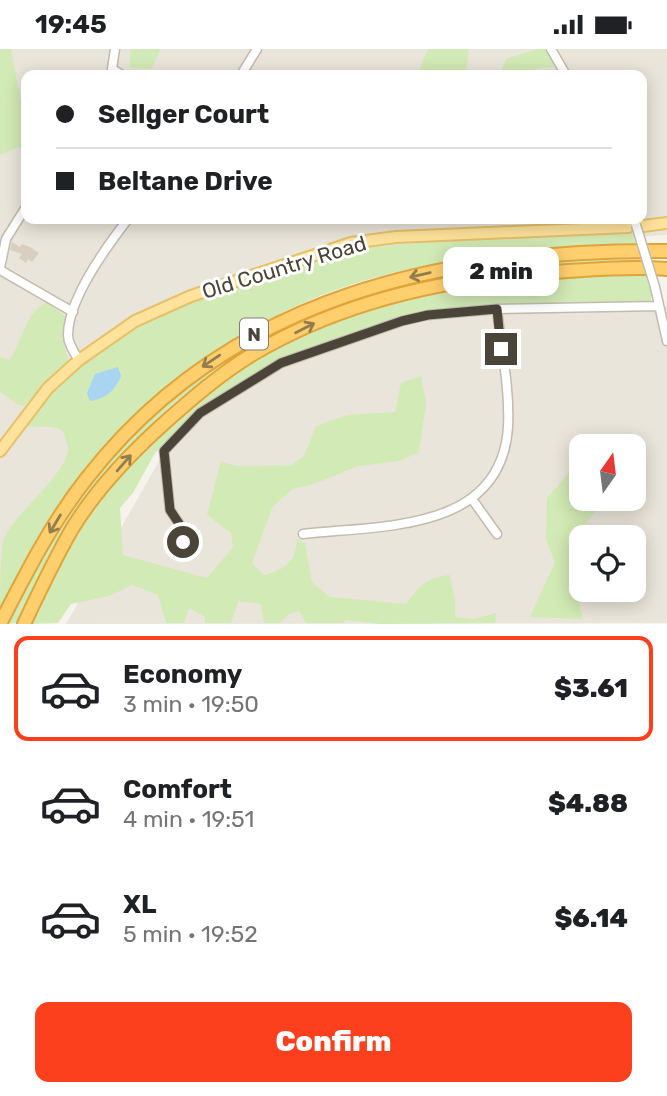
<!DOCTYPE html>
<meta charset="utf-8">
<style>
:root{--surface:#fff;--page:#f2f2f2;--text:#202124;--muted:#757577;--line:#e0e0e0;--accent:#fc3f1d}
body{margin:0;font-family:Rubik,sans-serif;background:var(--page);color:var(--text);height:100vh;display:flex;flex-direction:column;font-size:26px;white-space:nowrap}
*{box-sizing:border-box;margin:0}
p{font-size:23px;color:var(--muted)}
.icon{flex:none;width:38px;height:38px;fill:none;stroke:currentColor;stroke-width:2;stroke-linecap:round;stroke-linejoin:round}
.map{position:relative;height:575px;overflow:hidden}
.side{display:flex;flex-direction:column;background:var(--surface);flex:1}
.side>*{flex:none}
.guide{position:absolute;left:21px;top:21px;width:626px;height:154px;border-radius:14px;box-shadow:0 4px 18px #0003;display:grid;align-content:center;height:154px;padding:0 35px;background:var(--surface)}
.needle{width:46px;rotate:14deg}
.tools{position:absolute;left:569px;top:385px;display:grid;gap:14px}
.tools a{display:grid;place-items:center;width:77px;height:77px;border-radius:14px;background:var(--surface);box-shadow:0 4px 18px #0003;font-size:35px}
.end{position:absolute;width:32px;height:32px;margin:-16px;border:9px solid #4b4439;background:#fff;box-shadow:0 0 0 4px #fff}
.from{border-radius:50%}
.bubble{position:absolute;height:49px;border-radius:14px;background:var(--surface);box-shadow:0 4px 18px #0003;font-size:23px;font-weight:800;line-height:49px;text-align:center}
.guide b{display:flex;align-items:center;gap:24px;height:66px;font-size:26px}
.guide b+b{border-top:2px solid var(--line)}
.guide i{width:18px;height:18px;background:var(--text)}
ul{padding:12px 0 0;list-style:none}
li{display:flex;align-items:center;gap:21px;height:105px;margin:0 14px 10px;padding:0 21px;border:4px solid transparent;border-radius:14px}
li div{flex:1}
li b{display:block;font-size:26px}
li em{font-style:normal;font-weight:800}
li.selected{border-color:var(--accent)}
li>.icon{width:63px;height:63px;stroke-width:1.5}
.cta{display:flex;gap:14px;margin-top:auto;padding:14px 35px}
.cta a{flex:1;height:80px;border-radius:14px;background:var(--accent);color:#fff;font-size:28px;font-weight:800;line-height:80px;text-align:center}
.status{display:flex;justify-content:space-between;align-items:center;height:49px;padding:0 35px;background:var(--surface);direction:ltr}
.status svg{height:19px;fill:currentColor}
.map>svg:first-child{display:block}
</style>
<div class="status"><b>19:45</b><svg viewBox="0 0 49 12"><path d="M0 12V9h3v3zM5 12V6h3v6zM10 12V3h3v9zM15 12V0h3v12zM26 1h20v11H26zM47 4h2v5h-2z"/></svg></div>
<div class="map">
<svg width="667" height="575" viewBox="0 0 667 575">
<rect width="100%" height="100%" fill="#f6f3ec"/>
<!-- residential -->
<path fill="#eae5da" fill-rule="evenodd" d="M0 0H667V186L401 204 265 250 136 346 0 548ZM26 26H642V170H26Z
M667 257V574L66 575 170 393 200 364 281 314 402 272 497 260ZM581 397H634V450H581ZM581 488H634V541H581Z"/>
<!-- green -->
<path fill="#d2eab5" d="M0 0H11L23 65 26 67V99L18 98 0 106Z
M130 0H161L151 20 130 18Z
M428 0H469L466 26H417Z
M537 0H546L554 18 538 19 529 26H500L506 10Z
M632 182 637 199C552 202 468 205 385 226 248 260 126 353 49 470 30 499 16 533 0 564 0 542 0 513 3 492 13 464 69 425 68 398 67 393 64 386 63 382 50 375 39 379 25 377L53 341 90 308 145 273 175 258 341 201 453 191Z
M639 206 642 217 424 235 250 304 246 301C221 320 193 337 169 359 100 422 56 490 16 574L7 575C23 545 37 514 55 484 90 426 137 375 192 335 209 323 226 308 246 301L244 296 354 247 422 230 545 210Z
M645 224 652 247 650 253 445 262 269 317 199 362 155 404 133 444 120 459 123 506 207 529 233 498 231 484 207 466 221 412C244 422 265 414 290 417L304 407 316 377 347 366 395 363 401 334 421 327 426 354 419 403 400 412 358 417 314 435 292 440 272 459 252 514 264 526C284 521 295 514 297 492L293 488 305 494 312 533 330 548 406 555C419 537 427 528 450 526L455 552V568L474 570 496 564 495 574 380 575 347 571 342 574H306L299 562 289 565 280 574H264L261 555 238 552 231 574H205V568L189 559 184 574H166L158 546 132 536 109 547 71 555 58 574 28 575C49 534 69 492 96 455 190 328 337 252 491 231 542 225 594 226 645 224Z
M47 253 66 268 62 288 68 312 24 357 16 355 0 342V308L9 311C22 294 26 262 47 253Z
M581 410V450H614L617 460 597 461C588 472 576 483 570 496 565 505 580 556 583 570L530 568 555 513 546 491 547 449Z"/>
<!-- water -->
<path fill="#a9d4f2" d="M118 318 121 327C115 342 105 350 90 352L87 344 95 325Z"/>
<!-- building -->
<path fill="#d8cfc1" d="M12 193 20 198 22 195 30 198 39 204 32 213 28 210 26 214 19 209 22 205 10 201Z"/>
<g fill="none" stroke-linecap="round" stroke-linejoin="round">
<defs>
<path id="minor" d="M115 0 112 20 122 26
M551 0 566 26
M241 26 257 0
M0 219 6 190 26 158
M0 221 73 263
M655 238 667 292
M79 311C74 303 68 295 68 286 68 251 107 197 128 170
M472 450 497 485
M303 485C381 476 501 484 508 378 510 339 501 298 497 260
M185 498 180 476 170 461 164 402 200 364 281 314 402 272 428 266 497 260 659 257"/>
<path id="major" d="M643 177 667 174
M0 402 48 339 79 311 135 272 191 247 351 194 396 188 628 178"/>
<path id="highway" d="M0 575C26 524 52 473 87 429 229 246 447 200 667 202
M24 575C39 543 54 511 72 480 95 442 128 407 161 377 190 351 220 325 253 305 343 252 447 229 551 223 589 221 629 217 667 220"/>
</defs>
<!-- minor casing -->
<use href="#minor" stroke="#c2bbae" stroke-width="11"/>
<!-- major casing -->
<use href="#major" stroke="#e6c16a" stroke-width="14"/>
<!-- highway casing -->
<use href="#highway" stroke="#e0a43c" stroke-width="16"/>
<!-- minor -->
<use href="#minor" stroke="#fff" stroke-width="8"/>
<!-- major -->
<use href="#major" stroke="#ffe39c" stroke-width="10"/>
<!-- highway -->
<use href="#highway" stroke="#ffcf6e" stroke-width="12"/>
<defs>
<path id="minor-bridge" d="M636 176 655 238"/>
</defs>
<!-- minor-bridge casing -->
<use href="#minor-bridge" stroke="#c2bbae" stroke-width="11" stroke-linecap="butt"/>
<!-- minor-bridge -->
<use href="#minor-bridge" stroke="#fff" stroke-width="8"/>
</g>
<!-- one-way arrows -->
<defs><path id="oneway-shaft" d="M-6 0H5M1.5-3L5.5 0L1.5 3" fill="none" stroke-width="1.6" stroke-linecap="round" stroke-linejoin="round" transform="scale(1.75)"/></defs>
<g stroke="#937c4e">
<use href="#oneway-shaft" transform="translate(420 226) rotate(167)"/>
<use href="#oneway-shaft" transform="translate(305 279) rotate(-27)"/>
<use href="#oneway-shaft" transform="translate(211 312) rotate(146)"/>
<use href="#oneway-shaft" transform="translate(124 414) rotate(-49)"/>
<use href="#oneway-shaft" transform="translate(55 475) rotate(121)"/>
</g>
<g fill="none" stroke-linecap="round" stroke-linejoin="round">
<!-- route -->
<path stroke="#4b4439" stroke-width="9" d="M183 493 180 476 170 461 164 402 200 364 281 314 402 272 428 266 497 260 501 300"/>
</g>
<g text-anchor="middle" dominant-baseline="central" stroke-width="6" stroke-linejoin="round" paint-order="stroke">
<!-- shield labels -->
<rect fill="#fff" stroke="#817c74" stroke-width="2" x="240" y="269.5" width="28" height="31" rx="5"/>
<g font-size="19" font-weight="bold" fill="#4b4439">
<text x="254" y="285">N</text>
</g>
<!-- street labels -->
<g font-size="21" fill="#4b4439" stroke="#fff">
<text transform="translate(284 218) rotate(-17)">Old Country Road</text>
</g>
</g>
</svg>
<div class="tools">
<a><svg class="needle" viewBox="-14 -14 28 28"><path d="M0-13l5 13h-10z" fill="#e53935"/><path d="M0 13l5-13h-10z" fill="#757577"/></svg></a>
<a><svg class="icon" aria-label="locate" viewBox="0 0 24 24"><circle cx="12" cy="12" r="6"/><path d="M12 2v4M12 18v4M2 12h4M18 12h4"/></svg></a>
</div>
<i class="end from" style="left:183px;top:493px"></i>
<i class="end" style="left:501px;top:300px"></i>
<div class="bubble" style="left:443px;top:198px;width:116px">2 min</div>
<div class="guide">
<b><i class="from"></i>Sellger Court</b>
<b><i></i>Beltane Drive</b>
</div>
</div>
<section class="side">
<ul>
<li class="selected"><svg class="icon" aria-label="car" viewBox="0 0 24 24"><path d="M5 17H2v-5l4-1 3-4h7l3 4 3 1v5h-3M9 17h6M6 11h13"/><circle cx="7" cy="17" r="2"/><circle cx="17" cy="17" r="2"/></svg><div><b>Economy</b><p>3 min · 19:50</p></div><em>$3.61</em></li>
<li><svg class="icon" aria-label="car" viewBox="0 0 24 24"><path d="M5 17H2v-5l4-1 3-4h7l3 4 3 1v5h-3M9 17h6M6 11h13"/><circle cx="7" cy="17" r="2"/><circle cx="17" cy="17" r="2"/></svg><div><b>Comfort</b><p>4 min · 19:51</p></div><em>$4.88</em></li>
<li><svg class="icon" aria-label="car" viewBox="0 0 24 24"><path d="M5 17H2v-5l4-1 3-4h7l3 4 3 1v5h-3M9 17h6M6 11h13"/><circle cx="7" cy="17" r="2"/><circle cx="17" cy="17" r="2"/></svg><div><b>XL</b><p>5 min · 19:52</p></div><em>$6.14</em></li>
</ul>
<div class="cta"><a>Confirm</a></div>
</section>
